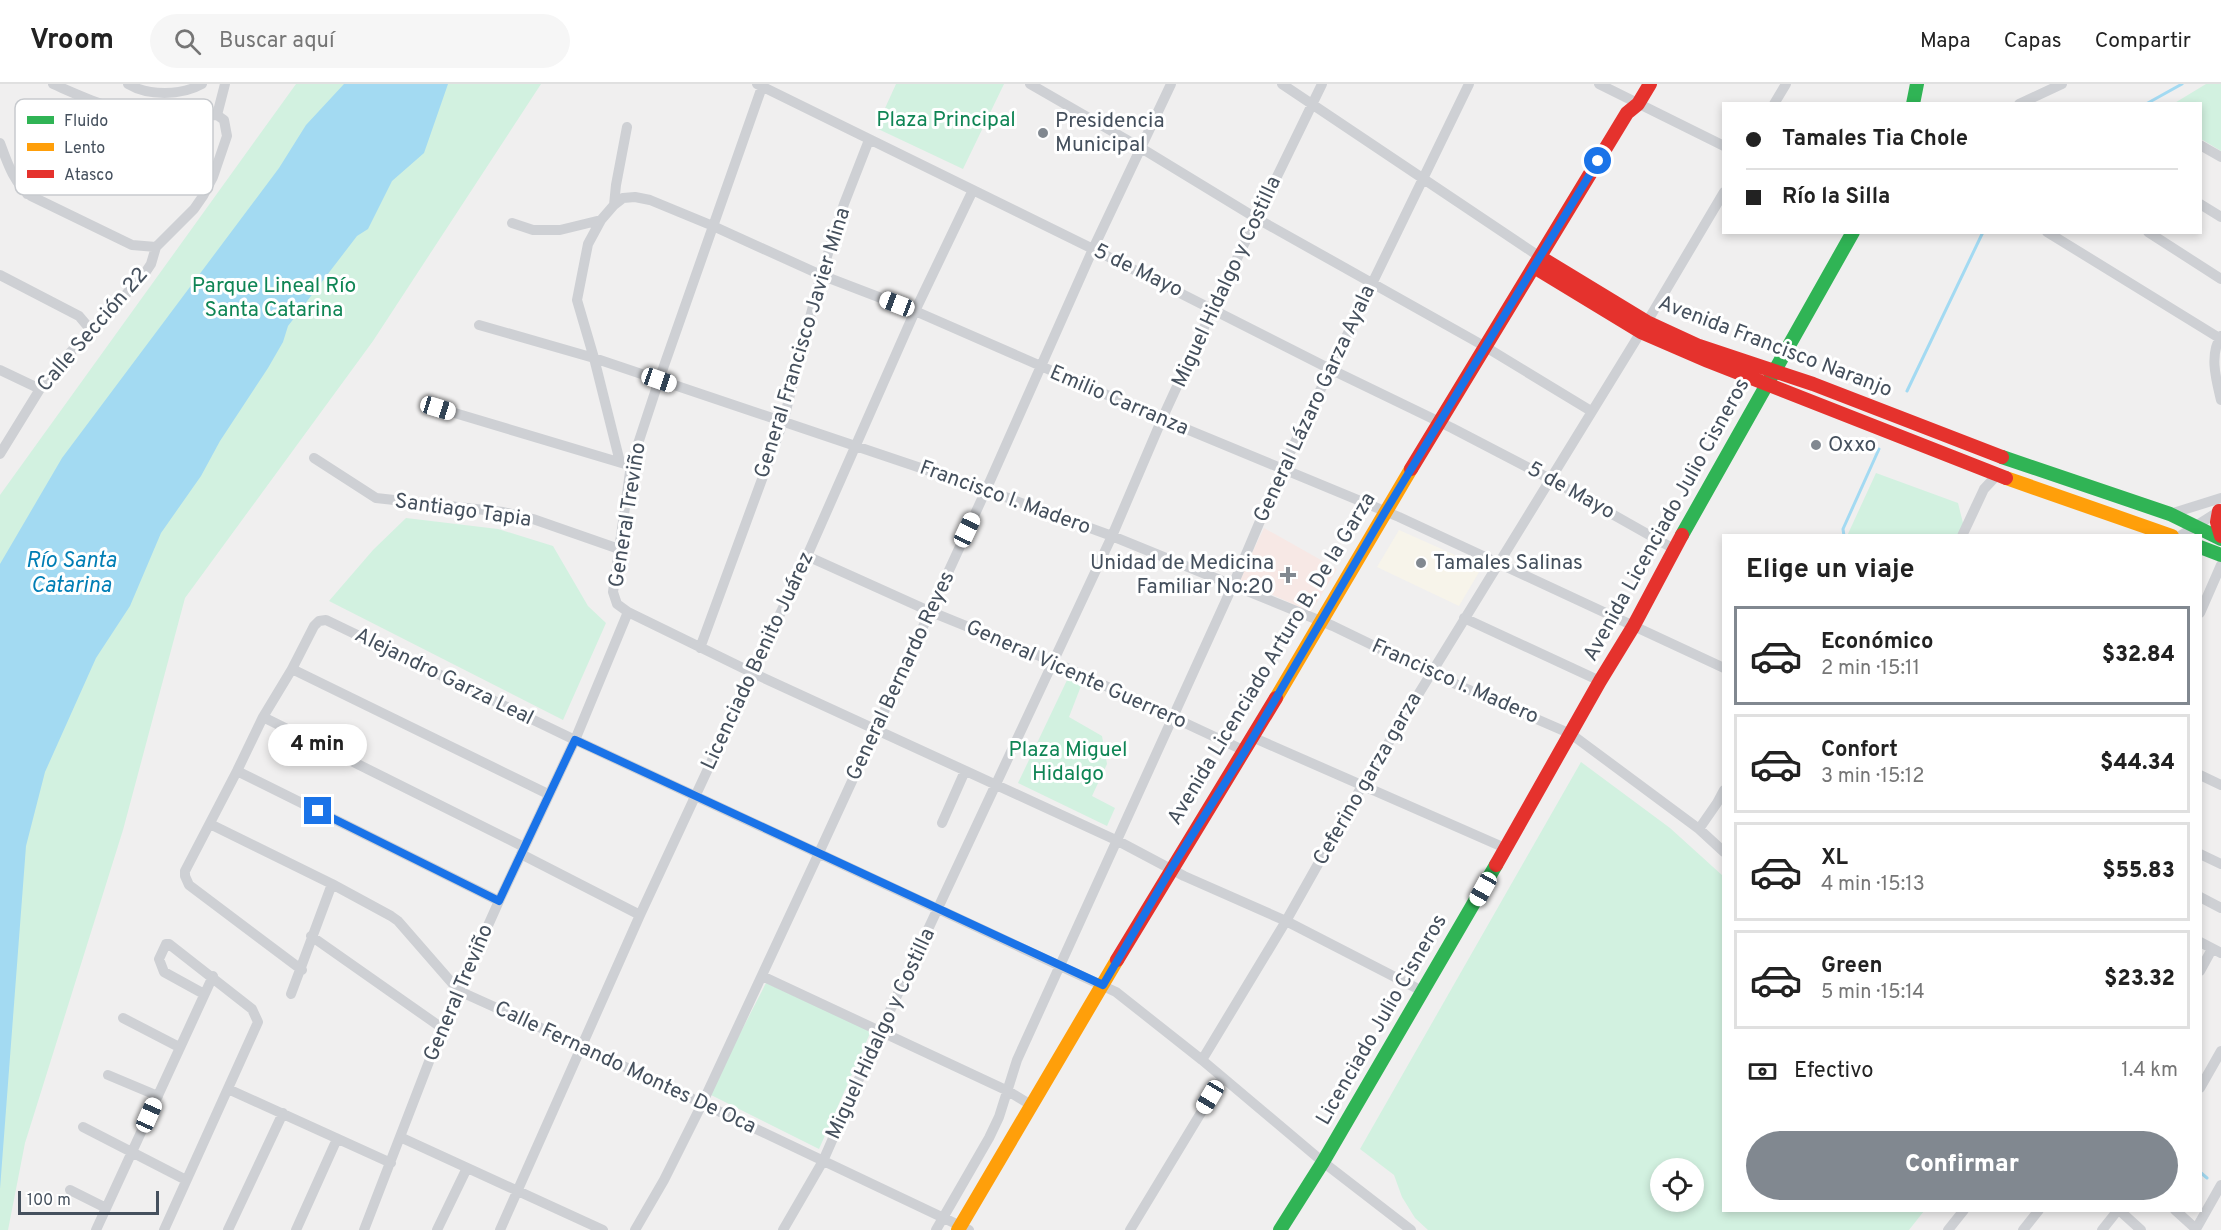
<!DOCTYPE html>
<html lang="es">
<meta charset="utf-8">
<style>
:root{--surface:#fff;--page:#f6f6f6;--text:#222;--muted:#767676;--line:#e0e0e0;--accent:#818890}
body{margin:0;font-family:Overpass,sans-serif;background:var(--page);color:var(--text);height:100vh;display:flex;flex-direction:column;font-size:22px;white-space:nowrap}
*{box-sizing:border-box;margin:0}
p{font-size:20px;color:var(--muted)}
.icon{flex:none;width:33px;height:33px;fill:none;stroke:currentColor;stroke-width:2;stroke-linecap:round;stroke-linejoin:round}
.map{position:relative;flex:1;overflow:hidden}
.side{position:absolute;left:1722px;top:450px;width:480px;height:678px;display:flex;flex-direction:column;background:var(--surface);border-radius:0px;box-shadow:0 3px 9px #0003}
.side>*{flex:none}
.guide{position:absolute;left:1722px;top:18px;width:480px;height:132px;border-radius:0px;box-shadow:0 3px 9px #0003;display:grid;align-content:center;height:132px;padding:0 24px;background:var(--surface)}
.fabs{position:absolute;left:1650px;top:1074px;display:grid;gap:12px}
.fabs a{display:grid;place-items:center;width:54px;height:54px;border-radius:50%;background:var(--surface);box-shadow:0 3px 9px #0003;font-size:30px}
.scale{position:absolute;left:18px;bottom:15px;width:141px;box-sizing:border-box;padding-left:6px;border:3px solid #45505d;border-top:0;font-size:16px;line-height:21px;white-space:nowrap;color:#45505d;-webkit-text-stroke:4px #fff;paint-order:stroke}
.end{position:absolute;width:27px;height:27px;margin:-14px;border:8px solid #1a73e8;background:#fff;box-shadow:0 0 0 3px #fff}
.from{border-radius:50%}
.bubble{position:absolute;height:42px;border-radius:21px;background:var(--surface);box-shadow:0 3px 9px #0003;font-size:20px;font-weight:800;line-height:42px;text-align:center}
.car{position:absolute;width:18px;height:36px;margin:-18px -9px;border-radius:8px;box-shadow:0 0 4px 2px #0007;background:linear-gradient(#fff 24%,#345 0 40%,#fff 0 76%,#345 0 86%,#fff 0)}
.guide b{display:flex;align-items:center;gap:21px;height:57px;font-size:22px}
.guide b+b{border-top:2px solid var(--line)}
.guide i{width:15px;height:15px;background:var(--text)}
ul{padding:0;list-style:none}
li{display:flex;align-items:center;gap:18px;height:99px;margin:0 12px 9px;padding:0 12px;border:3px solid var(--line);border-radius:0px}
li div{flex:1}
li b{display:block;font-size:22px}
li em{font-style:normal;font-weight:800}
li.on{border-color:var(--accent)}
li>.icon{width:54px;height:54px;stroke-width:1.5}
h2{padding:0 24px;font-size:27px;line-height:72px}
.pay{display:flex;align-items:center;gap:15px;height:66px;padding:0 24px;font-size:22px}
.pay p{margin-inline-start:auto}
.cta{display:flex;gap:12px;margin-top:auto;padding:12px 24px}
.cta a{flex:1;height:69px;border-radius:36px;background:var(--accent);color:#fff;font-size:24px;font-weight:800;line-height:69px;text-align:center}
header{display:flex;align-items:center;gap:36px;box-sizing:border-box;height:84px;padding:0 30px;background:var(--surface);border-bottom:2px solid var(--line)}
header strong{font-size:28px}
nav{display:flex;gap:33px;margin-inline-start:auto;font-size:21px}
.search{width:420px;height:54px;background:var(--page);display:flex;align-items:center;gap:15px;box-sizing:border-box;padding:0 21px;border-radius:33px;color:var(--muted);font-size:22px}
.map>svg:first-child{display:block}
</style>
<header>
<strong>Vroom</strong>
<div class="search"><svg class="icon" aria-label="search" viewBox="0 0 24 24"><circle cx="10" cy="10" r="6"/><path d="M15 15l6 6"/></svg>Buscar aquí</div>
<nav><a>Mapa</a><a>Capas</a><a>Compartir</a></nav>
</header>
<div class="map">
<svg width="2221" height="1146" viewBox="0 0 2221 1146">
<rect width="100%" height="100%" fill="#f0efef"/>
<!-- commercial -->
<path fill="#f7f4ea" d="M1399 446 1482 483 1459 522 1377 483Z"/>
<!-- medical -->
<path fill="#f7e8e5" d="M1264 444 1337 485 1311 528 1239 496Z"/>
<!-- green -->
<path fill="#d2f1e0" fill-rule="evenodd" d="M296 0H541L373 257 185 514 123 746 25 1059 8 1146H0V411Z
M896 0H1004L963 85 876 44Z
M2206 0H2221V67L2201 55 2200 20H2173Z
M1876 389 1958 419 1966 451 1847 452Z
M406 434 498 445 553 462 588 522 606 539 563 636 329 517 373 466Z
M1068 594 1081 602 1069 633 1102 652 1107 680 1092 712 1115 724 1107 742 1018 699Z
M1581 678 1670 744 1723 792 1724 1126 1924 1127 1909 1146H1428L1415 1134 1402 1113 1394 1091 1360 1065ZM1660 1084H1694V1118H1660Z
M766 899 871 947 819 1065 709 1010Z"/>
<!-- water -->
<path fill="#a3daf2" d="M344 0H448L424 69 392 97 368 145 357 152 288 242 283 258 268 284 220 357 201 392 161 449 130 522 96 574 45 688 26 762 0 1105V480L62 374 279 84 306 41Z"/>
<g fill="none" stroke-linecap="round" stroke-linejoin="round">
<!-- stream -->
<path stroke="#a3daf2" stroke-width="3" d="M2146 20 2182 0
M1907 307 1983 148
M1844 452 1843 445 1879 365
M2200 1088 2207 1094"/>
<!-- street -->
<path stroke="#ced0d4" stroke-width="10" d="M53 0C76 10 99 21 124 26 154 33 186 31 217 31
M128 0C148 12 181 12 202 0
M757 0 1093 165 1330 285 1452 344 1550 395 1674 465
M1030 0 1141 64 1256 134 1484 262 1591 327
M1282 0 1540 173
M1599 0 1724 62
M1774 20 1786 0
M2019 20 2062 0
M217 31 225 0
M0 59C7 78 14 100 31 112L132 161 156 163
M2200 61 2221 73
M27 110 53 69 82 13
M2200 120 2221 133
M614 121 616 101 627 43
M601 136 588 160 577 216 594 274 620 378
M512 139 533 146H560L601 136 614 121 623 114 635 113 650 116 713 142 821 191 915 227 1162 335 1399 433 1724 584
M2047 148 2221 255
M2148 148 2221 195
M0 191 79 232 90 245
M479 241 594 274 986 406 1112 452 1333 542 1430 589 1571 650 1699 745 1724 768
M2221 252C2209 271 2216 295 2221 316
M0 286 40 305
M438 324 625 380
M0 370 40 305 90 245 112 228 127 209 141 195 151 180 156 163 194 125 203 112 213 93 227 52 224 36 217 31
M314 374 376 414 503 428 533 435 619 465
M2170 430 2221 414
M1962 452 1984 405 1997 391
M2180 452 2221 426
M807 472 929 527 1052 577 1245 667
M628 528 753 589 1118 757 1184 792 1286 837 1424 908
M2200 529 2221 481
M1464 534 1600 597
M700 564 783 338 821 191 844 120 869 56
M292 585 548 710
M263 633 524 763
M1252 653 1505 764
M237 687 499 817
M2200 691 2221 701
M942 739 965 687
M210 740 332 800 391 832 398 837 459 907 581 962 969 1146
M1699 745 1717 719 1724 706
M521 770 640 831
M2200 770 2221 780
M2200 813 2221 824
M311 852 442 944
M2200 858 2221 869
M302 886 189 801 185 792V787L237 687 263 633 292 585 314 542 319 537 326 536 575 656 1116 908 1202 976 1323 1078 1411 1146
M2200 887 2212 865
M762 892 1008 1007 1031 1021
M291 910 332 800
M123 934 179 963
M1202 976 1286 837 1362 702 1647 238 1724 108
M108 991 158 1012
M2200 1004 2221 967
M228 1005 391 1079
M83 1043 186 1096
M400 1053 603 1146
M70 1106 106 1124
M2119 1126 2141 1146
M2175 1126 2196 1145 2221 1101
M96 1146 213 892
M164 1146 258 938 252 925 169 860H166L159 875 164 888 204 910
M228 1146 283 1029
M296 1146 337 1055
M364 1146 442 944 499 817 575 656 628 528 617 520 613 508 631 381 659 296 763 0
M437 1146 467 1084
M500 1146 640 831 807 472 915 227 973 106
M635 1146 664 1096 702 1020 818 771 986 406 1093 165 1171 0
M783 1146 823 1077 873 963 1112 452 1162 335 1213 224 1322 0
M936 1146 989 1054 999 1033 1017 976 1233 501 1282 385 1469 0
M1130 1146 1222 994
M1948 1146 1964 1126
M2023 1146 2039 1126
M2102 1146 2118 1126"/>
<!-- fast -->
<path stroke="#30b455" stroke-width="14" d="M1913 20 1917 0
M2002 373 2170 430 2221 455
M1682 451 1853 148
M2200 463 2221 471
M1280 1146 1323 1078 1496 781"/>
<!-- slow -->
<path stroke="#ff9f0a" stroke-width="14" d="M2006 394 2172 452
M1276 614 1411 385
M958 1146 1117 876"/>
<!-- jam -->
<path stroke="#e5322d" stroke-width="14" d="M1540 173 1647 238 1699 262 1813 300 2002 373
M1534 183 1641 248 1708 277 2006 394
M1411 385 1627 29 1638 20 1650 0
M2219 427 2217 438 2221 452
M1496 781 1600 597 1633 543 1682 451
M1117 876 1276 614"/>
</g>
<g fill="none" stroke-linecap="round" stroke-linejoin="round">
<!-- route -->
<path stroke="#1a73e8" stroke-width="8" d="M318 727 499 817 575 656 1103 901 1171 785 1245 667 1385 428 1598 77"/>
</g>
<!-- markers -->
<g fill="#818890" stroke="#fff" stroke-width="2">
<circle cx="1043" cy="49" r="6"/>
<circle cx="1816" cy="361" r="6"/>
<circle cx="1421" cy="479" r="6"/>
<path d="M1285 482h6v6h6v6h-6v6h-6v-6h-6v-6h6z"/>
</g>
<g text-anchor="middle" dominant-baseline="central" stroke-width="6" stroke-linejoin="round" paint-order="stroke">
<!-- park labels -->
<g font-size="21" fill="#0f8555" stroke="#fff">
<text x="946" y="36">Plaza Principal</text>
<text x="274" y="202">Parque Lineal Río<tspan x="274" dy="24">Santa Catarina</tspan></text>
<text x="1068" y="666">Plaza Miguel<tspan x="1068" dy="24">Hidalgo</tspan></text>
</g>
<!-- poi labels -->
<g font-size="21" fill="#45505d" stroke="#fff" text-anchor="start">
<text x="1055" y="37">Presidencia<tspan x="1055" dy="24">Municipal</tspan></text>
<text x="1828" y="361">Oxxo</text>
<text x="1274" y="479" text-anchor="end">Unidad de Medicina<tspan x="1274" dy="24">Familiar No:20</tspan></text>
<text x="1433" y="479">Tamales Salinas</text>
</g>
<!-- street labels -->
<g font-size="21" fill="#45505d" stroke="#fff">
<text transform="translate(1138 187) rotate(26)">5 de Mayo</text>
<text transform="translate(1227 198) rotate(-65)">Miguel Hidalgo y Costilla</text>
<text transform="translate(93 246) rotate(-49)">Calle Sección 22</text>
<text transform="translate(803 259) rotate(-73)">General Francisco Javier Mina</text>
<text transform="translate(1775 263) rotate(21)">Avenida Francisco Naranjo</text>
<text transform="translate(1119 317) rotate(23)">Emilio Carranza</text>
<text transform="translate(1315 320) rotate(-65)">General Lázaro Garza Ayala</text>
<text transform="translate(1571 407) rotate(29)">5 de Mayo</text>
<text transform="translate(1005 414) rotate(20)">Francisco I. Madero</text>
<text transform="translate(463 427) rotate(8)">Santiago Tapia</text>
<text transform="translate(628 431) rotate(-81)">General Treviño</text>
<text transform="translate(1667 436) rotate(-61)">Avenida Licenciado Julio Cisneros</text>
<text transform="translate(1272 575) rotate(-59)">Avenida Licenciado Arturo B. De la Garza</text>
<text transform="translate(758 577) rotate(-65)">Licenciado Benito Juárez</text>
<text transform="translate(1076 591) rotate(24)">General Vicente Guerrero</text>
<text transform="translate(901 592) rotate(-65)">General Bernardo Reyes</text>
<text transform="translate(444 593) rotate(26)">Alejandro Garza Leal</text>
<text transform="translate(1455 598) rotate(24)">Francisco I. Madero</text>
<text transform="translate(1368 695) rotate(-60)">Ceferino garza garza</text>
<text transform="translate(459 909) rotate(-67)">General Treviño</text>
<text transform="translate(1382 936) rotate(-60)">Licenciado Julio Cisneros</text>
<text transform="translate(881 950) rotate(-65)">Miguel Hidalgo y Costilla</text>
<text transform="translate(625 984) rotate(25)">Calle Fernando Montes De Oca</text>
</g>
<!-- water labels -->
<g font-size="22" font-style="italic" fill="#017eb5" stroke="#fff">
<text x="71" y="477">Río Santa<tspan x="71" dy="25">Catarina</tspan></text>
</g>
</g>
<!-- legend -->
<rect x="15" y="15" width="198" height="96" rx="9" fill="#fff" stroke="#c7cace" stroke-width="1.5"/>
<rect x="27" y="32" width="27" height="8" fill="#30b455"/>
<rect x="27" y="59" width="27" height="8" fill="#ff9f0a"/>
<rect x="27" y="86" width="27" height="8" fill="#e5322d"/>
<g font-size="16" fill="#45505d">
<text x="64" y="42">Fluido</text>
<text x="64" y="69">Lento</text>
<text x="64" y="96">Atasco</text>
</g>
</svg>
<div class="fabs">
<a><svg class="icon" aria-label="locate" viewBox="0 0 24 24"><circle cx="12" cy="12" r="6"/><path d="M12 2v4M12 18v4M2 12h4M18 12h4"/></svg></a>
</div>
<div class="scale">100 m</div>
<i class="end from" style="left:1598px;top:77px"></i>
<i class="end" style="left:318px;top:727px"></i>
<div class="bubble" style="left:268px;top:640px;width:99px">4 min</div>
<i class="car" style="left:897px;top:220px;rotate:291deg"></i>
<i class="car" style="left:659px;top:296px;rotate:109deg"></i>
<i class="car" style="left:438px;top:324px;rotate:107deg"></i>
<i class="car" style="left:967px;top:446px;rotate:25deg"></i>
<i class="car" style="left:1483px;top:805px;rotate:209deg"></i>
<i class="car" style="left:1210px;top:1013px;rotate:211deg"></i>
<i class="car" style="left:149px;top:1031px;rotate:24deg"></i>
<div class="guide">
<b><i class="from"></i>Tamales Tia Chole</b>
<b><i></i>Río la Silla</b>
</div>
<section class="side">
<h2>Elige un viaje</h2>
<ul>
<li class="on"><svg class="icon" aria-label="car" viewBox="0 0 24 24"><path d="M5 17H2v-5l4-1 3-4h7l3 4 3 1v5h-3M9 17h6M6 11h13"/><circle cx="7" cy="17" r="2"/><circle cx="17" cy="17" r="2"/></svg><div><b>Económico</b><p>2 min · 15:11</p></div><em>$32.84</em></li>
<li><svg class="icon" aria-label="car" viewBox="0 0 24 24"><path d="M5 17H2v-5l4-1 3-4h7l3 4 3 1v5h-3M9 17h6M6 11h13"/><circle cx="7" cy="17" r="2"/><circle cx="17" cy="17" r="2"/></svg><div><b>Confort</b><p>3 min · 15:12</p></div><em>$44.34</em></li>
<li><svg class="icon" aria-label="car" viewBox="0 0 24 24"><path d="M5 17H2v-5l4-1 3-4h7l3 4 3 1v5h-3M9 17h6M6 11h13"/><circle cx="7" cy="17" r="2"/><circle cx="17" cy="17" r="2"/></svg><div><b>XL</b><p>4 min · 15:13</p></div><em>$55.83</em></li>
<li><svg class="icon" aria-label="car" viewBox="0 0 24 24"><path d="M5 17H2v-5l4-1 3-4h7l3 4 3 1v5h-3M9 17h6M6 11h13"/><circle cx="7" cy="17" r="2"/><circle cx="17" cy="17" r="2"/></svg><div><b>Green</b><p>5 min · 15:14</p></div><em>$23.32</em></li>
</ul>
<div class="pay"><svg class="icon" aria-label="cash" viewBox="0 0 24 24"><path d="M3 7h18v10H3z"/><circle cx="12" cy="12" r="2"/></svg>Efectivo<p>1.4 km</p></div>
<div class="cta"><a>Confirmar</a></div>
</section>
</div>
